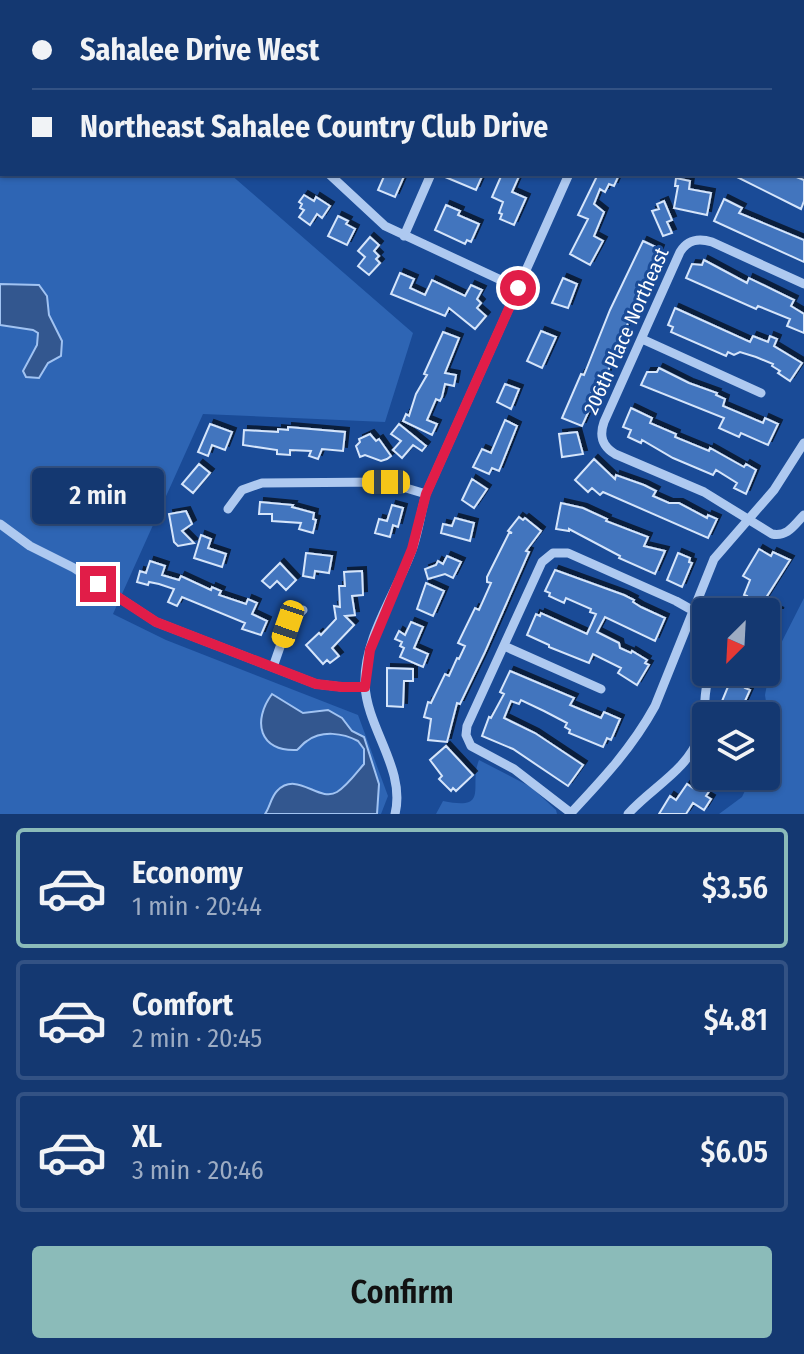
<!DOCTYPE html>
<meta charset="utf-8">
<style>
:root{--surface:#143871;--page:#214379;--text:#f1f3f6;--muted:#9dacc3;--line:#335284;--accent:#8bbbb9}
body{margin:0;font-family:"Fira Sans Condensed",sans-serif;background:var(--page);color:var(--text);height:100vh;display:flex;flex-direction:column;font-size:30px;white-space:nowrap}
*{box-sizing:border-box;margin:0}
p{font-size:26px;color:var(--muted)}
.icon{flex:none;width:44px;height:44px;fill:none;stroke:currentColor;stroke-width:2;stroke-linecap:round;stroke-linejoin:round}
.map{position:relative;height:814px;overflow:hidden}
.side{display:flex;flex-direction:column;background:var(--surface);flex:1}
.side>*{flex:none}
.guide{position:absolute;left:0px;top:0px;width:804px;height:176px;box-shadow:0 2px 6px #0004,0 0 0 2px var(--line);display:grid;align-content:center;height:176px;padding:0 32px;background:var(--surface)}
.needle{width:52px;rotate:204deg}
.fabs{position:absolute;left:692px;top:598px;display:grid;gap:16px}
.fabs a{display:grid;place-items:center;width:88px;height:88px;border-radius:8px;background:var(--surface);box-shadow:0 2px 6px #0004,0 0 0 2px var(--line);font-size:40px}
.end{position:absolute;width:36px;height:36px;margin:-18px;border:10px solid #e11d48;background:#fff;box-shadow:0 0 0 4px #fff}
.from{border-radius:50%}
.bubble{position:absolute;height:56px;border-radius:8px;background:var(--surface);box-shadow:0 2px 6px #0004,0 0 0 2px var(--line);font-size:26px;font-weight:600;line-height:56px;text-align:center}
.car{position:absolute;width:24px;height:48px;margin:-24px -12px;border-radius:10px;box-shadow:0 0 6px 2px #0007;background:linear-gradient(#f5c518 24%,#345 0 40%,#f5c518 0 76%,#345 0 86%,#f5c518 0)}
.guide b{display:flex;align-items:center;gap:28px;height:76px;font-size:30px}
.guide b+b{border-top:2px solid var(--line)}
.guide i{width:20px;height:20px;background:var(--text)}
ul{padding:14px 0 0;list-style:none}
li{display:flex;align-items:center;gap:24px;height:120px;margin:0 16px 12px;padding:0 16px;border:4px solid var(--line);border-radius:8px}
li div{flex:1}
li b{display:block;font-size:30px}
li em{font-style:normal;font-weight:600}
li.current{border-color:var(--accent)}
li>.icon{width:72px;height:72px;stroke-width:1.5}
.button{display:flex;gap:16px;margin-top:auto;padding:16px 32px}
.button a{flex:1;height:92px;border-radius:8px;background:var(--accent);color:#111;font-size:32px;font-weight:600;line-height:92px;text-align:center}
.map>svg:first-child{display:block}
</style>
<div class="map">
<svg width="804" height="814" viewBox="0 0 804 814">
<defs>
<filter id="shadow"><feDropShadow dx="4" dy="-4" stdDeviation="0" flood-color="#0009"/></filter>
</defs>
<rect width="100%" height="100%" fill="#1a4b97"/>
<!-- green -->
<path fill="#2e65b4" d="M0 0H249L2 2V174H230L413 333 385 422 203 414 113 614 166 640 358 715 388 796 381 814H0Z
M804 598V814H719L742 797 752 776H766V746L771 734 765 695 771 663Z
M479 760 531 787 556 810 557 814H436L443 801C491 811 468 786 479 760Z"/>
<!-- water -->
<path fill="#33578f" stroke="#a1c3f2" stroke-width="2" d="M0 284 39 285 47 296 49 315 62 341 61 356 48 363 39 378 26 377 23 371 37 345 38 333 33 330 0 325Z
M272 694 303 713 328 710 342 718 352 731 364 737 379 784 377 814H265C270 807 271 797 277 791 297 770 319 803 337 792 347 786 357 772 364 764V749L358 741C343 733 322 730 307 741 303 743 301 747 297 750 259 752 252 721 272 694Z"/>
<!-- building -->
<path fill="#4375be" stroke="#d5e5fb" stroke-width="2" filter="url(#shadow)" d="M385 174H405L395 197 378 190Z
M438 174 472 176 483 174 476 190Z
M502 174H520L512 192 526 198 514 225 500 219 502 214 499 213 503 202 492 197Z
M598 174H611L618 177 614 186 609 184 605 192 600 189 594 204 604 212 594 236 603 241 590 265 570 254 588 219 578 215Z
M731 174H789L804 180V201L801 209Z
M676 178 690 181 689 189 711 193 707 215 674 208 678 186H675Z
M304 195 314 201 316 197 330 206 322 218 317 214 310 225 299 217 304 210 300 208 302 204 299 202Z
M724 199 742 208 739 213 804 240V262L714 221Z
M664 201 672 220 667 222 672 233 663 236 652 211 659 209 657 204Z
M446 205 460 211 458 215 479 224 471 242 467 240 465 244 435 230Z
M338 216 348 221 346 224 355 229 347 245 328 236Z
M370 237 379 245 374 251 379 256 376 259 380 263 369 275 358 266 365 257 358 251Z
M643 241 660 249 652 270 636 301 639 302 622 335 606 376 604 375 597 392 593 390 586 404 591 406 582 426 562 418 581 374 584 375 610 310Z
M704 260 747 283 749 278 794 300 791 306 804 314V333L787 326 790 319 758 306 756 309 686 278 692 264 702 265Z
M400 273 414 279 410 288 425 295 432 280 465 296 471 285 482 290 477 299 481 303 477 308 486 316 475 329 449 308 445 316 391 294Z
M563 278 577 284 568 308 552 303Z
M675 308 750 342 753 336 768 342 770 336 777 339 774 346 802 363 790 381 778 373 780 371 772 366 773 364 756 357 740 352 734 355 728 352 726 356 671 332 673 327 668 325Z
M541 331 556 337 542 368 527 361Z
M443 332 459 338 445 373 456 375 454 386 445 384 442 397 440 401 436 399 427 420 437 424 432 435 403 421 406 414 409 416 416 394 427 375 424 374Z
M659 368 689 383 717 393 716 395 725 399 723 406 763 423 765 418 778 424 768 445 741 433 739 437 719 428 724 418 641 385 647 372H657Z
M505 384 519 389 511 409 497 402Z
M631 408 652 418 650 423 676 434 675 437 709 451 710 448 744 467 746 464 756 470 746 494 734 488 737 483 716 470 713 475 673 458 642 440 641 443 628 437 631 430 623 427Z
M505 420 517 426 499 471 492 468 489 474 473 467 482 449 491 453Z
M210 424 232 432 225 450 212 445 208 456 198 452Z
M399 424 426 446 422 451 413 445 402 458 393 450 401 441 391 434Z
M288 427 345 432 343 451 322 449 318 459 309 456 311 451 290 450V455L277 454V450L243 445 244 430 278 432V429L288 430Z
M577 432 583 454 562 457 559 434Z
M370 434 376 441 379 439 391 456 387 459 381 461 365 455 360 457 356 446 360 442 359 439Z
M594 459 615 479 616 475 644 485 656 491 653 496 669 503H679L707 518 708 515 717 519 708 538 603 492 600 495 592 488 588 492 575 480Z
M199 464 210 473 193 493 182 484Z
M472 479 487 489 474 508 462 500Z
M260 502 293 505 292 507 314 513 313 519 316 520 313 533 299 529 301 523 272 521V514H259Z
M561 503 583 508 607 519 606 521 648 537 644 546 665 551 655 574 619 558 620 556 569 529V531L556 529Z
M392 505 403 508 398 527 393 525 390 537 375 533 379 519 387 521Z
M186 511 192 524 182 531 194 543 178 546 174 542 169 514Z
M519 517 523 520 525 518 541 531 526 551 529 552 485 652 460 704 457 703 447 742 428 740 431 719 424 717 428 702 431 703 445 674 449 676 457 658 459 659 465 646 458 643 475 608 479 610 491 583 487 582V577L509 533H512L508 531Z
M455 518 474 523 470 541 441 533 443 524 452 526Z
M201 535 211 539 208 548 226 554 222 567 194 558Z
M759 549 771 556 773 552 790 560 764 601 767 603 766 606 780 612H742L747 596 744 595 750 580 743 576Z
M306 553 332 556 329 573 315 571 314 578 303 576Z
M678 553 690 558 689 562 692 563 682 587 667 580Z
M447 556 461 562 453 578 445 574 428 579 425 569 436 565 438 561 443 564Z
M150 561 165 566 162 575 179 580 181 576 211 590 212 587 221 591 219 595 246 604 248 599 257 603 252 614 267 621 261 635 242 629 245 623 182 597 177 606 168 602 174 589 159 584 149 582 148 585 137 582 140 571 146 573Z
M280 563 296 580 286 590 277 581 270 588 262 581Z
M555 570 624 595 634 600 633 602 641 607 665 618 655 641 605 617 597 632 619 643 620 648 631 653 632 651 647 660 645 663 649 665 637 685 618 673 621 668 593 654 589 663 549 647V645L527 635 536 614 540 616 541 613 587 634 596 614 590 612 591 609 566 598 564 603 549 596 550 593 545 591Z
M362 571 363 595 352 596 355 615 345 616 354 625 332 648 339 656 330 663 327 660 323 664 306 645 319 633 321 635 336 619 334 606 340 607 339 586H345L344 572Z
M426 583 444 591 433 616 417 609Z
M411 622 423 627 414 648 428 654 423 667 400 657 404 648 400 646 402 642 395 639 399 631 405 635Z
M387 668 413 669V681H404L403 707 387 706Z
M510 671 574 698 570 705 601 718 604 712 620 719 611 740 607 738 603 747 569 733 570 730 565 727 567 723 544 711 521 700 519 704 511 701 504 718 535 733 583 765 568 786 513 749 482 736 489 717 491 718 504 694 500 692Z
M734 672H752L745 688 750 690 741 710 738 709 736 713 720 706Z
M446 746 473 775 456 791 453 788 451 791 439 779 442 776 430 760Z
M697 782 710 790 706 796 711 799 704 810 693 803 686 814H659L670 796 676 800 687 784 693 788Z"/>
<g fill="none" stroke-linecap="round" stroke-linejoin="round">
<!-- minor -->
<path stroke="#aec9f0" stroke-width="9" d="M432 2 436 0
M624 2 625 0
M645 2V0
M802 41 804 42
M802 161H804
M329 174 385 226 518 288
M404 236 431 174
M804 284 712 242C699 238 688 239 680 252L604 422C599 436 602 446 615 454L704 492 772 534C788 537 794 525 804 515
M642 339 761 393
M228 509 242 490 262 483 386 482 426 494
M0 524 30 546 74 568 156 622 316 684 342 687H365
M504 646 601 689
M273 667 288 624 303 610
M571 813 514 769 471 746 466 735 467 726 542 562 553 553H568L676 601 706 618
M395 814C406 769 367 729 365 685 363 637 398 591 413 547 419 529 421 511 426 494L569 174
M570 814C602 780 632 748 655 706L714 559 774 490 804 443
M628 814C652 787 687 771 700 735 707 714 702 693 710 672"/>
</g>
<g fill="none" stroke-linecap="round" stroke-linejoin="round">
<!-- route -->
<path stroke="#e11d48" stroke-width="10" d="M98 584 156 622 316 684 342 687H365L370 650 412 549 426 494 518 288"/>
</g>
<g text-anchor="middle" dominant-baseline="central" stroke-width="6" stroke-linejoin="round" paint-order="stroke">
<!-- street labels -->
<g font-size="20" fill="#fff" stroke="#1a4b97">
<text transform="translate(626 331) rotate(-66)">206th Place Northeast</text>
</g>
</g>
</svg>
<div class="fabs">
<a><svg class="needle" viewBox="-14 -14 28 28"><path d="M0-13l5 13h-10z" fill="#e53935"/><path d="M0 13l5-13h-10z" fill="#9dacc3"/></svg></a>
<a><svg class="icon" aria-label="layers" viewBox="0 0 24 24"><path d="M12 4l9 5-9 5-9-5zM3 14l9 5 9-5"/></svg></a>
</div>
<i class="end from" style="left:518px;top:288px"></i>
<i class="end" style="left:98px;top:584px"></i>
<div class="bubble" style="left:32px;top:468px;width:132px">2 min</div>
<i class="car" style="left:386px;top:482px;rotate:270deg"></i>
<i class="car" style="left:288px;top:624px;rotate:199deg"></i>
<div class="guide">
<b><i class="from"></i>Sahalee Drive West</b>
<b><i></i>Northeast Sahalee Country Club Drive</b>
</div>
</div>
<section class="side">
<ul>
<li class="current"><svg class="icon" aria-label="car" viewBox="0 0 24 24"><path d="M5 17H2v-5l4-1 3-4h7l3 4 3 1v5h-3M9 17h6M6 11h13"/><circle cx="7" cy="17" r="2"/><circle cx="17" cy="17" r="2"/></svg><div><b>Economy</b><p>1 min · 20:44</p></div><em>$3.56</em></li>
<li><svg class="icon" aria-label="car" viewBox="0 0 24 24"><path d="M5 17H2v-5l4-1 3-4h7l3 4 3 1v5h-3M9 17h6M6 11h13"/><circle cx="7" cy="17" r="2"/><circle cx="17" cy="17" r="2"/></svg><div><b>Comfort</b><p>2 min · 20:45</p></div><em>$4.81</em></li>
<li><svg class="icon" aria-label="car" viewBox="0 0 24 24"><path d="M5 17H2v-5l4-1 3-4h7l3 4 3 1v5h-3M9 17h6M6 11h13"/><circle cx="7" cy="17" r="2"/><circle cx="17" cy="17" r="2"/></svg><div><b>XL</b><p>3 min · 20:46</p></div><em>$6.05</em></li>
</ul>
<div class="button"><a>Confirm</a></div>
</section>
